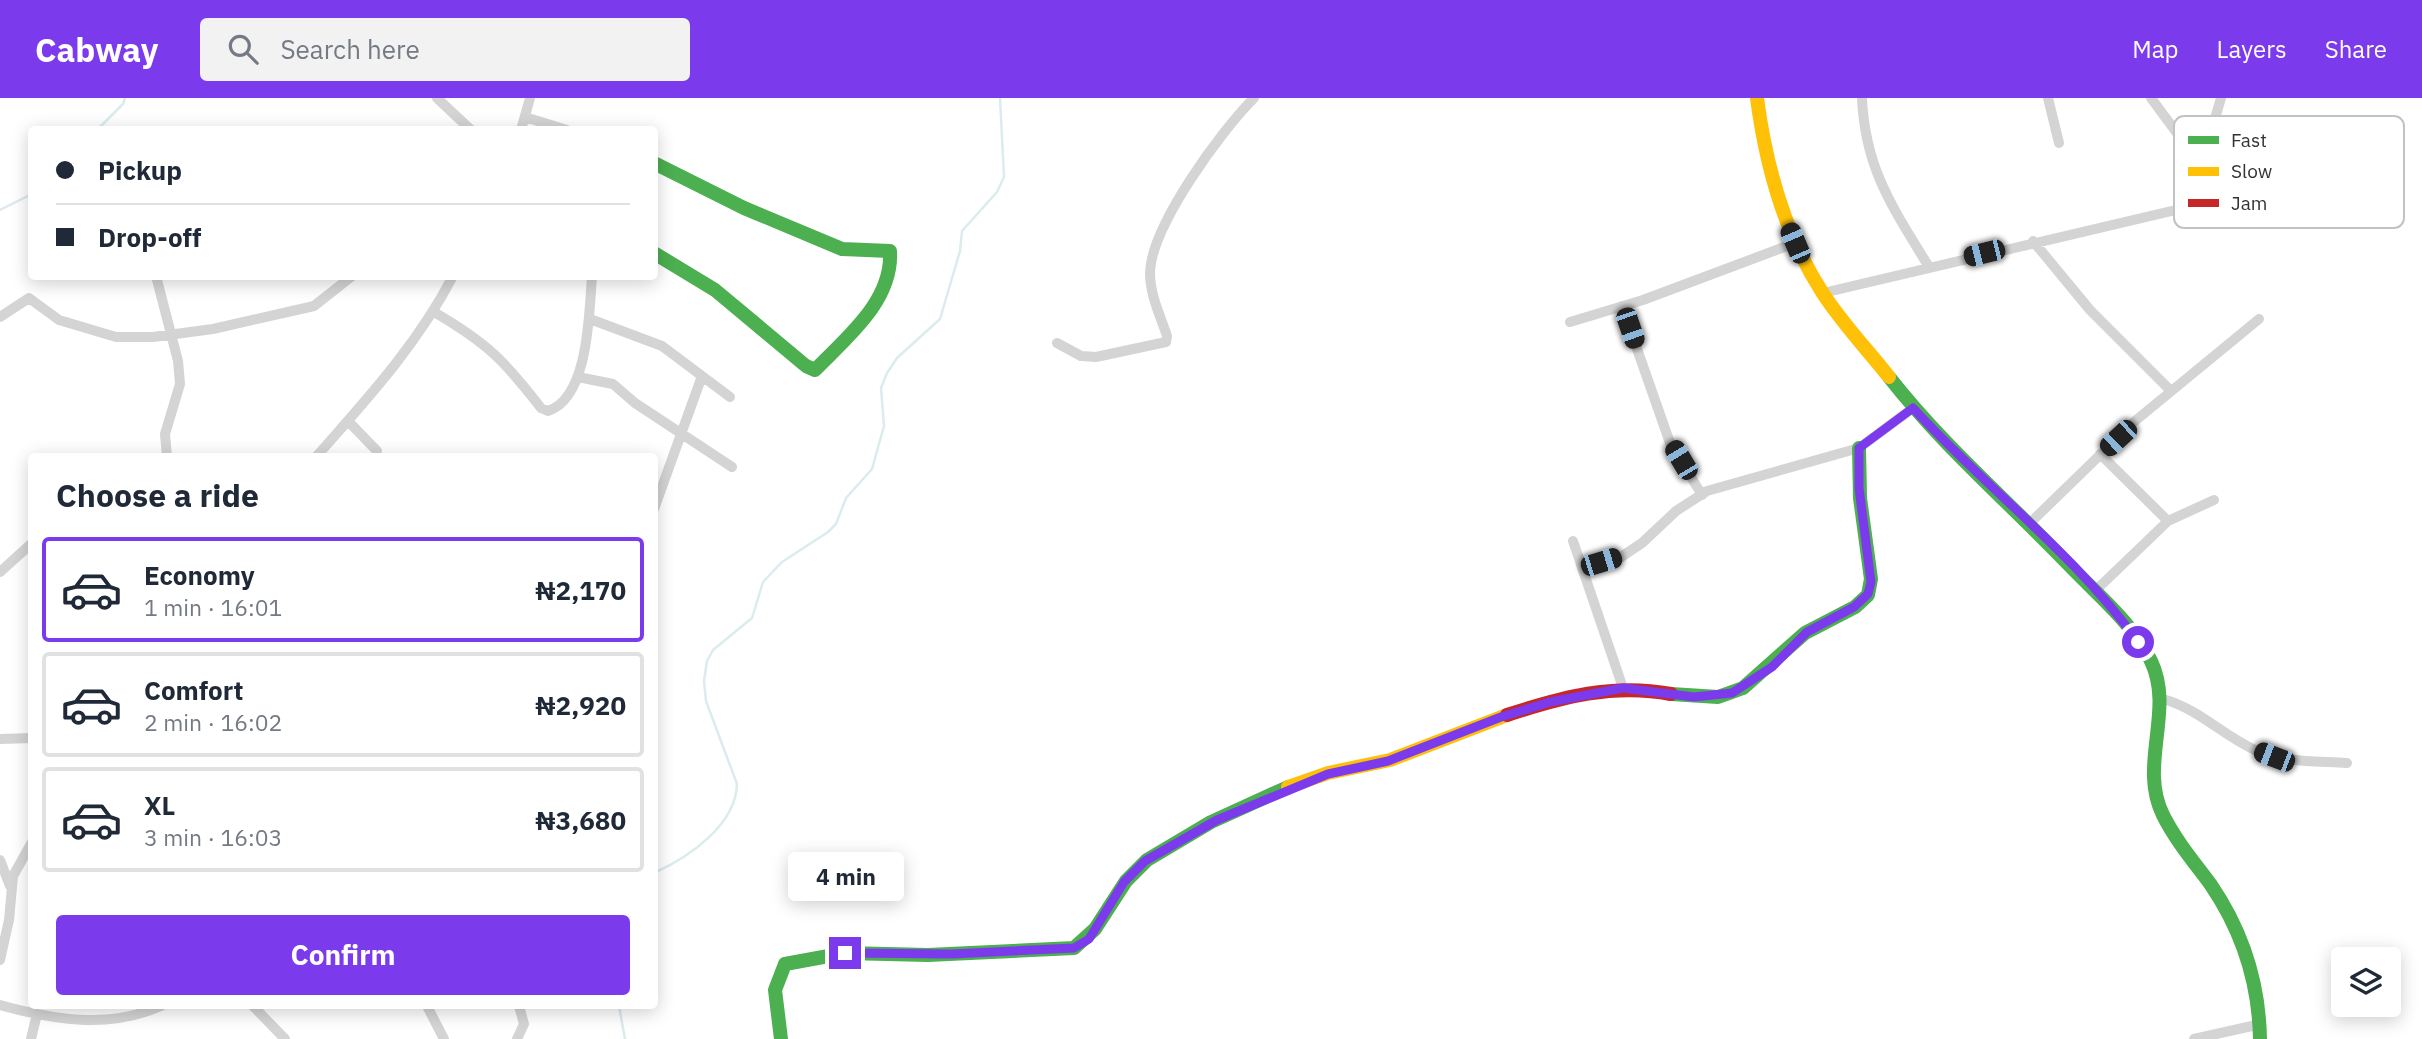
<!DOCTYPE html>
<meta charset="utf-8">
<style>
:root{--surface:#fff;--page:#f2f2f3;--text:#1f2937;--muted:#747a83;--line:#e0e1e3;--accent:#7c3aed}
body{margin:0;font-family:"IBM Plex Sans",sans-serif;background:var(--page);color:var(--text);height:100vh;display:flex;flex-direction:column;font-size:26px;white-space:nowrap}
*{box-sizing:border-box;margin:0}
p{font-size:23px;color:var(--muted)}
.icon{flex:none;width:38px;height:38px;fill:none;stroke:currentColor;stroke-width:2;stroke-linecap:round;stroke-linejoin:round}
.map{position:relative;flex:1;overflow:hidden}
.sheet{position:absolute;left:28px;top:355px;width:630px;height:556px;display:flex;flex-direction:column;background:var(--surface);border-radius:7px;box-shadow:0 4px 18px #0003}
.sheet>*{flex:none}
.hud{position:absolute;left:28px;top:28px;width:630px;height:154px;border-radius:7px;box-shadow:0 4px 18px #0003;display:grid;align-content:center;height:154px;padding:0 28px;background:var(--surface)}
.controls{position:absolute;left:2331px;top:849px;display:grid;gap:14px}
.controls a{display:grid;place-items:center;width:70px;height:70px;border-radius:7px;background:var(--surface);box-shadow:0 4px 18px #0003;font-size:35px}
.end{position:absolute;width:32px;height:32px;margin:-16px;border:9px solid #7c3aed;background:#fff;box-shadow:0 0 0 4px #fff}
.from{border-radius:50%}
.bubble{position:absolute;height:49px;border-radius:7px;background:var(--surface);box-shadow:0 4px 18px #0003;font-size:23px;font-weight:800;line-height:49px;text-align:center}
.car{position:absolute;width:21px;height:42px;margin:-21px -10px;border-radius:9px;box-shadow:0 0 5px 2px #0007;background:linear-gradient(#222 24%,#8ab4d8 0 40%,#222 0 76%,#8ab4d8 0 86%,#222 0)}
.hud b{display:flex;align-items:center;gap:24px;height:66px;font-size:26px}
.hud b+b{border-top:2px solid var(--line)}
.hud i{width:18px;height:18px;background:var(--text)}
ul{padding:0;list-style:none}
li{display:flex;align-items:center;gap:21px;height:105px;margin:0 14px 10px;padding:0 14px;border:4px solid var(--line);border-radius:7px}
li div{flex:1}
li b{display:block;font-size:26px}
li em{font-style:normal;font-weight:800}
li.active{border-color:var(--accent)}
li>.icon{width:63px;height:63px;stroke-width:1.5}
h2{padding:0 28px;font-size:32px;line-height:84px}
.action{display:flex;gap:14px;margin-top:auto;padding:14px 28px}
.action a{flex:1;height:80px;border-radius:7px;background:var(--accent);color:#fff;font-size:28px;font-weight:800;line-height:80px;text-align:center}
header{display:flex;align-items:center;gap:42px;box-sizing:border-box;height:98px;padding:0 35px;background:var(--accent);color:#fff}
header strong{font-size:33px}
nav{display:flex;gap:38px;margin-inline-start:auto;font-size:24px}
.search{width:490px;height:63px;background:var(--page);display:flex;align-items:center;gap:18px;box-sizing:border-box;padding:0 24px;border-radius:7px;color:var(--muted);font-size:26px}
.map>svg:first-child{display:block}
</style>
<header>
<strong>Cabway</strong>
<div class="search"><svg class="icon" aria-label="search" viewBox="0 0 24 24"><circle cx="10" cy="10" r="6"/><path d="M15 15l6 6"/></svg>Search here</div>
<nav><a>Map</a><a>Layers</a><a>Share</a></nav>
</header>
<div class="map">
<svg width="2422" height="941" viewBox="0 0 2422 941">
<rect width="100%" height="100%" fill="#fff"/>
<g fill="none" stroke-linecap="round" stroke-linejoin="round">
<!-- stream -->
<path stroke="#dbebee" stroke-width="2.5" d="M97 32 123 6 125 0
M0 112 32 96
M654 775C689 759 736 727 737 686L706 603 704 583 707 563 713 552 752 520 763 484 782 464 828 434 836 426 846 400 872 371 884 328 881 290 887 275 897 260 940 221 960 153 962 133 997 94 1004 79 1000 0
M619 908 625 941"/>
<!-- street -->
<path stroke="#d4d4d4" stroke-width="10" d="M437 0 471 32
M1862 0C1865 71 1893 110 1929 169
M2048 0 2059 45
M2151 0 2225 100
M525 19 567 32
M521 32 530 0
M2201 68 2221 0
M2033 143 2090 212 2171 293
M156 178 178 263 180 286 165 336 167 359
M1823 195 2248 95
M1622 208 1670 345 1702 397
M434 214C487 245 504 262 541 310L548 313C589 300 589 214 592 178
M0 219 29 200 59 222 116 239H153L213 231 314 208 352 178
M590 221 662 248 730 299
M1570 224 1643 202 1795 145
M1057 245 1081 258 1096 259 1166 244 1167 238C1160 217 1150 197 1150 175 1151 128 1221 33 1254 0
M578 279 613 286 635 305 732 369
M348 323 377 353
M2100 356 2168 423
M316 359C367 301 417 247 453 178
M654 411 702 278
M2030 425 2135 323 2259 221
M1573 443 1623 590
M1582 470 1621 459 1642 445 1676 413 1707 393 1859 350 1913 310
M0 474 32 445
M2094 494 2168 423 2214 402
M2163 601C2199 611 2222 637 2255 652 2284 665 2316 663 2347 665
M0 641 32 640
M0 762 10 788
M0 862 9 822 13 778 32 744
M0 907C54 922 108 931 161 908
M253 908 285 941
M427 908 444 941
M31 941 37 916
M517 941 524 926 519 908
M2194 941 2261 926"/>
<!-- fast -->
<path stroke="#4caf50" stroke-width="14" d="M654 65 744 110 842 151 890 153C893 203 847 239 815 272L806 268 715 192 654 155
M1889 279C1944 349 2011 406 2072 470 2099 498 2134 527 2151 563 2175 613 2138 667 2163 717 2176 743 2194 764 2211 787 2243 834 2259 885 2260 941
M1671 596 1718 599 1743 590 1805 535 1855 509 1868 497 1871 481 1860 400 1859 350
M781 941 775 892 785 866 845 855 928 857 1074 850 1095 831 1126 783 1147 762 1211 724 1288 689"/>
<!-- slow -->
<path stroke="#ffc107" stroke-width="14" d="M1757 0C1766 69 1784 135 1822 194 1841 224 1867 251 1889 279
M1288 689 1328 675 1390 662 1507 617"/>
<!-- jam -->
<path stroke="#c62828" stroke-width="14" d="M1507 617C1562 599 1613 585 1671 596"/>
</g>
<g fill="none" stroke-linecap="round" stroke-linejoin="round">
<!-- route -->
<path stroke="#7c3aed" stroke-width="9" d="M845 855 952 856 1074 850 1089 841 1124 784 1145 763 1217 722 1328 676 1388 663 1501 619 1550 604 1623 590 1694 599 1732 595 1772 569 1807 534 1854 509 1868 496 1871 484 1859 390V350L1913 310C1986 390 2075 456 2138 544"/>
</g>
<!-- legend -->
<rect x="2174" y="18" width="230" height="112" rx="10" fill="#fff" stroke="#c2c2c2" stroke-width="2"/>
<rect x="2188" y="38" width="31" height="8" fill="#4caf50"/>
<rect x="2188" y="69" width="31" height="9" fill="#ffc107"/>
<rect x="2188" y="101" width="31" height="8" fill="#c62828"/>
<g font-size="19" fill="#333">
<text x="2231" y="49">Fast</text>
<text x="2231" y="80">Slow</text>
<text x="2231" y="112">Jam</text>
</g>
</svg>
<div class="controls">
<a><svg class="icon" aria-label="layers" viewBox="0 0 24 24"><path d="M12 4l9 5-9 5-9-5zM3 14l9 5 9-5"/></svg></a>
</div>
<i class="end from" style="left:2138px;top:544px"></i>
<i class="end" style="left:845px;top:855px"></i>
<div class="bubble" style="left:788px;top:754px;width:116px">4 min</div>
<i class="car" style="left:1795px;top:145px;rotate:337deg"></i>
<i class="car" style="left:1984px;top:155px;rotate:256deg"></i>
<i class="car" style="left:1630px;top:230px;rotate:161deg"></i>
<i class="car" style="left:2118px;top:340px;rotate:227deg"></i>
<i class="car" style="left:1681px;top:362px;rotate:329deg"></i>
<i class="car" style="left:1601px;top:464px;rotate:73deg"></i>
<i class="car" style="left:2274px;top:659px;rotate:291deg"></i>
<div class="hud">
<b><i class="from"></i>Pickup</b>
<b><i></i>Drop-off</b>
</div>
<section class="sheet">
<h2>Choose a ride</h2>
<ul>
<li class="active"><svg class="icon" aria-label="car" viewBox="0 0 24 24"><path d="M5 17H2v-5l4-1 3-4h7l3 4 3 1v5h-3M9 17h6M6 11h13"/><circle cx="7" cy="17" r="2"/><circle cx="17" cy="17" r="2"/></svg><div><b>Economy</b><p>1 min · 16:01</p></div><em>₦2,170</em></li>
<li><svg class="icon" aria-label="car" viewBox="0 0 24 24"><path d="M5 17H2v-5l4-1 3-4h7l3 4 3 1v5h-3M9 17h6M6 11h13"/><circle cx="7" cy="17" r="2"/><circle cx="17" cy="17" r="2"/></svg><div><b>Comfort</b><p>2 min · 16:02</p></div><em>₦2,920</em></li>
<li><svg class="icon" aria-label="car" viewBox="0 0 24 24"><path d="M5 17H2v-5l4-1 3-4h7l3 4 3 1v5h-3M9 17h6M6 11h13"/><circle cx="7" cy="17" r="2"/><circle cx="17" cy="17" r="2"/></svg><div><b>XL</b><p>3 min · 16:03</p></div><em>₦3,680</em></li>
</ul>
<div class="action"><a>Confirm</a></div>
</section>
</div>
